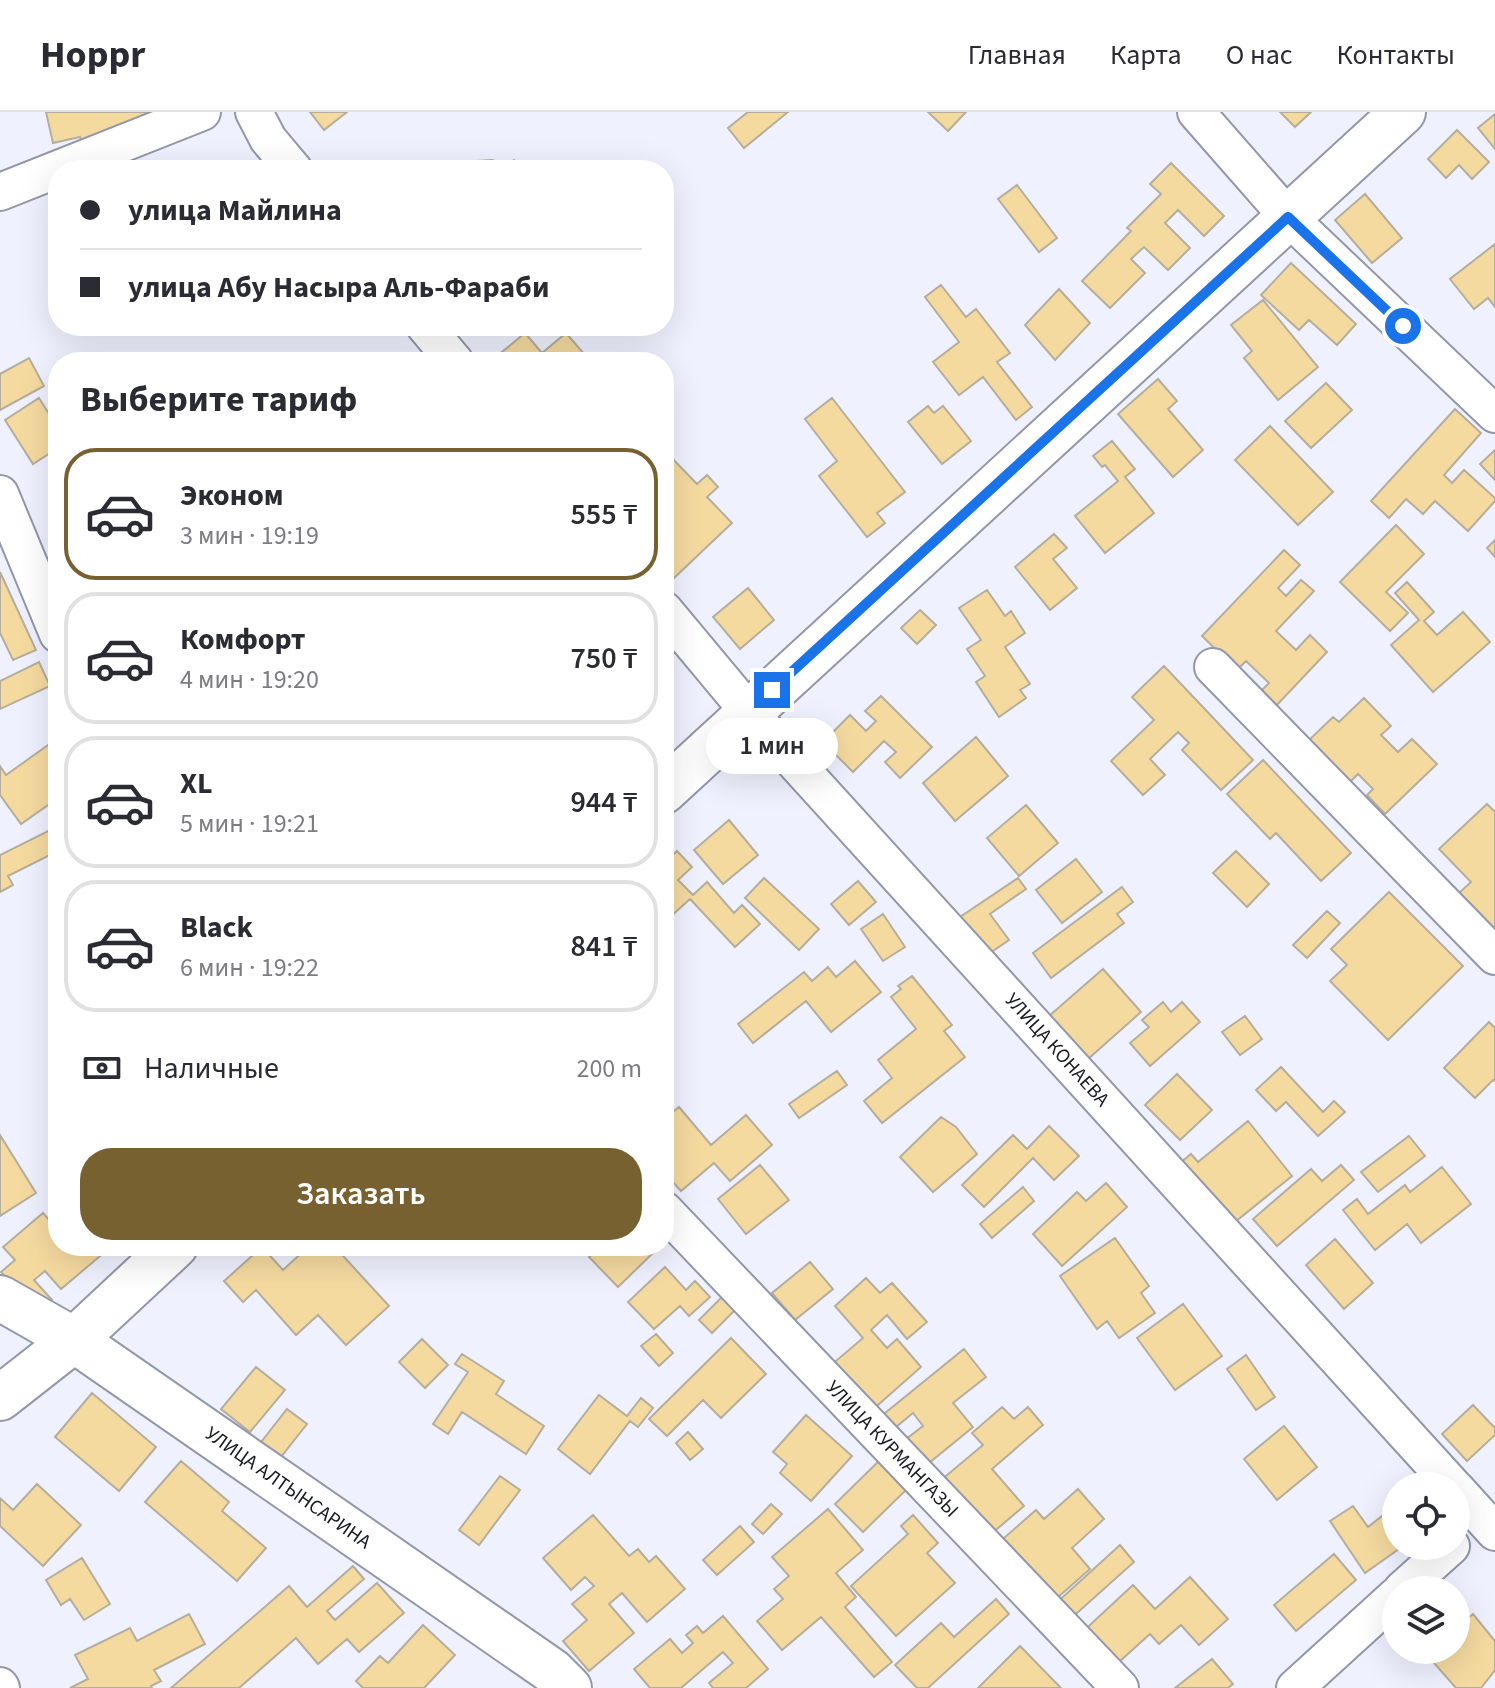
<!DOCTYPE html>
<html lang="ru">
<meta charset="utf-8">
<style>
:root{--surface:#fff;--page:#f7f7f7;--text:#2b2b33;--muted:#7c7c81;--line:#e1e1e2;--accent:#776130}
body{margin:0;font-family:"Source Sans 3",sans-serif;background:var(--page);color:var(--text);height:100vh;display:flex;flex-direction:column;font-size:30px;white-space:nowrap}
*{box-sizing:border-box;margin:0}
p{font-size:26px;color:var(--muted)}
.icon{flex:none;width:44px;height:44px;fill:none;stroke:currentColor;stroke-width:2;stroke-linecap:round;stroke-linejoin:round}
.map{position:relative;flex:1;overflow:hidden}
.panel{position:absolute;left:48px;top:240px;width:626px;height:904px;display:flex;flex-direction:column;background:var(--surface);border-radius:32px;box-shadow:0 8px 32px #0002}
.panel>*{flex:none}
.guide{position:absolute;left:48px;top:48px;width:626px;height:176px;border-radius:32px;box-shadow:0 8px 32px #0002;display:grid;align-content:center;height:176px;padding:0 32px;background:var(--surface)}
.fabs{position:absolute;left:1382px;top:1360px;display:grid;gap:16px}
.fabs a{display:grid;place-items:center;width:88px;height:88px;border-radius:50%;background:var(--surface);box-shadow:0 8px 32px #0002;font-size:40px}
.end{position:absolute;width:36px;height:36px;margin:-18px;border:10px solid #1a73e8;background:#fff;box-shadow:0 0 0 4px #fff}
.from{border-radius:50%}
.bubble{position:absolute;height:56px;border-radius:28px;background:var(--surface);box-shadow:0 8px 32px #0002;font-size:26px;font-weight:600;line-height:56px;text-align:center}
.guide b{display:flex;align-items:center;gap:28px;height:76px;font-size:30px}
.guide b+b{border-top:2px solid var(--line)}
.guide i{width:20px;height:20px;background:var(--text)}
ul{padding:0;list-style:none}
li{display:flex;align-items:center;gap:24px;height:132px;margin:0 16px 12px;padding:0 16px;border:4px solid var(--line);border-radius:32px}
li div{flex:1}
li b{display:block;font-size:30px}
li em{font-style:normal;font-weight:600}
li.active{border-color:var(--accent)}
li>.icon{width:72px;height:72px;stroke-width:1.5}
h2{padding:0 32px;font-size:36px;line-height:96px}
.pay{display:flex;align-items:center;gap:20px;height:88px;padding:0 32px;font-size:30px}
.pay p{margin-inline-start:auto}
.action{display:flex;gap:16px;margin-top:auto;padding:16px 32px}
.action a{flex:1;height:92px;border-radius:32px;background:var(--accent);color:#fff;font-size:32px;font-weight:600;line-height:92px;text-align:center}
header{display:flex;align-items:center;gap:48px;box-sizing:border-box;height:112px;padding:0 40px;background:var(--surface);border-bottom:2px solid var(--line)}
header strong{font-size:38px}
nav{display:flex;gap:44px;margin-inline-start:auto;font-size:28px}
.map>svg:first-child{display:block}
</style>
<header>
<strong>Hoppr</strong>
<nav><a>Главная</a><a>Карта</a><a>О нас</a><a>Контакты</a></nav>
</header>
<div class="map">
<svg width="1495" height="1576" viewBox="0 0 1495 1576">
<rect width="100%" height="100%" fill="#eff2fe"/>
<!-- building -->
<path fill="#f5daa0" stroke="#b6ae9c" stroke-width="2" d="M46 0H159L82 31 80 25 53 31Z
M310 0H347L324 18Z
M748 0H788L744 36 728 16Z
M928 0H966L948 19Z
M1280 0H1311L1295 15Z
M1495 2V37L1478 16Z
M1457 18 1489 50 1472 67 1459 53 1446 66 1428 47Z
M492 48 505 53 514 48 520 58H465L477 49Z
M1171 51 1224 104 1204 124 1178 98 1165 111 1190 136 1168 158 1144 135 1131 147 1145 161 1110 196 1082 169 1131 119 1127 116 1161 82 1150 72Z
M1017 73 1057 126 1039 140 998 87Z
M1365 82 1402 126 1372 151 1335 108Z
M1495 132V195L1488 186 1474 197 1450 167Z
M1291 151 1356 212 1337 233 1309 208 1299 218 1261 183Z
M941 173 966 205 976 197 1010 241 997 250 1032 295 1016 308 983 265 959 283 933 250 959 230 925 185Z
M1059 177 1090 211 1055 248 1025 213Z
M1263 188 1318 255 1278 288 1244 246 1252 239 1231 213Z
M525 221 542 241 566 221 591 250H500L496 245Z
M29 246 44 274 0 298V262Z
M1158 267 1177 289 1168 297 1203 338 1173 365 1118 302Z
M1326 271 1352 298 1311 336 1285 309Z
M39 286 58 316V336L33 352 5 308Z
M832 286 905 380 877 401 885 411 867 425 819 364 837 349 805 307Z
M928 294 934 301 943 294 971 329 942 352 908 310Z
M1455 297 1481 321 1444 363 1452 371 1464 358 1495 386V389L1468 419 1435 389 1423 402 1406 387 1389 406 1371 389Z
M1270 314 1333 380 1298 413 1235 348Z
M1112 329 1135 357 1125 365 1154 401 1105 441 1075 404 1118 369 1105 353 1102 355 1093 344Z
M1495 338V368L1480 352Z
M666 340 697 372 707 363 718 375 707 385 732 411 674 466 664 456V342Z
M1396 413 1424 442 1386 480 1408 501 1390 519 1340 470Z
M1054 422 1067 436 1053 447 1077 476 1050 498 1015 455Z
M1495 428V445L1487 436Z
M1284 438 1300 453 1278 476 1286 484 1301 468 1314 479 1276 519 1296 538 1310 523 1327 540 1274 596 1259 581 1269 571 1246 549 1237 558 1202 524Z
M0 460 36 538 13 548 0 521Z
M1407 470 1434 500 1424 509 1437 523 1463 500 1490 530 1433 580 1391 533 1419 508 1395 481Z
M748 476 774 508 740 537 713 505Z
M987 478 1005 504 1011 499 1025 521 1005 535 1030 572 1020 578 1026 586 999 605 976 570 985 564 967 537 981 528 959 496Z
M920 498 936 513 917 532 901 516Z
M39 550 50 574 0 597V569Z
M1164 554 1253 648 1221 678 1182 638 1189 631 1178 620 1150 647 1165 663 1143 683 1111 649 1154 608 1132 585Z
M881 584 932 635 900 666 885 650 896 640 884 629 853 660 823 630 850 603 866 619 876 609 865 599Z
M1364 586 1391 614 1381 623 1398 640 1412 627 1437 652 1385 702 1367 683 1373 677 1358 662 1347 673 1306 631 1333 605 1339 610Z
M976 625 1008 664 955 709 923 671Z
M58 626V686L21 712 0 683V654L6 663Z
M1263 648 1351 741 1321 769 1276 721 1270 727 1227 682Z
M1487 692 1495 700V821L1458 782 1471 770 1439 737Z
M1026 693 1058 731 1019 764 987 726Z
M729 708 758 743 723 772 694 738Z
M58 714V739L8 764 13 773 0 780V743Z
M677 739 692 755 678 768 693 783 707 770 734 801 742 793 760 812 735 835 690 787 669 806 664 801V751Z
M1236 739 1269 772 1247 795 1213 761Z
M1076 747 1102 780 1062 811 1036 778Z
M764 766 819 817 799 838 745 786Z
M1018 766 1026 777 990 802 1009 828 987 843 960 805Z
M858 769 876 790 849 813 831 792Z
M1122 775 1133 790 1117 802 1124 811 1051 866 1033 841Z
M1389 780 1463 854 1388 928 1330 869 1347 853 1331 837Z
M1327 799 1340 811 1307 846 1293 833Z
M883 802 905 835 883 849 861 817Z
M855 849 881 880 831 920 806 889 753 931 738 912 804 860 812 869 828 855 836 865Z
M1103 857 1141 900 1088 947 1049 904Z
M912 864 952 913 944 919 965 945 882 1011 864 989 892 966 878 948 916 917 891 885 901 877 898 874Z
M1163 890 1171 900 1182 890 1200 910 1150 954 1130 931 1149 915 1142 908Z
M1245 904 1262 927 1240 943 1222 920Z
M1489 910 1495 916V969L1493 968 1475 986 1444 956Z
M1281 955 1323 1000 1334 989 1345 1000 1318 1024 1286 990 1276 999 1256 978Z
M837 959 847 973 799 1006 789 992Z
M1177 962 1212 998 1180 1028 1145 993Z
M679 995 711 1033 746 1003 772 1033 730 1069 714 1051 681 1079 664 1060V1007Z
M941 1005 956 1015 977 1042 933 1080 900 1045Z
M1248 1009 1292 1064 1230 1114 1179 1052 1191 1042 1198 1050Z
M1049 1014 1079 1044 1054 1068 1033 1046 984 1095 962 1073 1013 1023 1027 1037Z
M0 1023 36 1081 0 1104Z
M1409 1024 1425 1044 1378 1080 1361 1060Z
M760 1053 789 1088 746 1122 718 1087Z
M1341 1053 1354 1068 1277 1134 1253 1107 1311 1057 1322 1069Z
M1442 1055 1471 1092 1421 1131 1407 1112 1375 1138 1343 1098 1357 1087 1368 1102 1405 1073 1410 1080Z
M1106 1071 1127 1095 1062 1154 1033 1122 1077 1080 1086 1089Z
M1023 1075 1034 1089 992 1126 980 1112Z
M43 1101 58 1118V1134H71L74 1136 76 1134H112L61 1177 45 1159 34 1168 52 1188 36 1201 1 1160 15 1148 3 1135Z
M1115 1126 1149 1174 1141 1181 1155 1201 1119 1226 1107 1209 1097 1217 1060 1164Z
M1335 1127 1373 1171 1344 1197 1306 1153Z
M309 1134H334L389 1194 346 1233 318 1203 296 1223 256 1178 243 1190 224 1169 262 1135 283 1158Z
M601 1134H646L653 1141 618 1175 589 1145Z
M810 1150 833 1177 795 1208 772 1181Z
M665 1155 686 1178 695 1169 710 1185 689 1204 680 1194 654 1217 628 1190Z
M866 1166 880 1181 892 1171 927 1210 907 1227 887 1203 871 1218 887 1236 897 1227 921 1255 870 1300 830 1254 863 1226 835 1194Z
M726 1181 739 1194 712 1221 699 1208Z
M1183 1192 1222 1244 1175 1278 1137 1226Z
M656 1222 673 1241 659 1254 641 1234Z
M731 1226 766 1262 721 1306 703 1288 667 1324 649 1307Z
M422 1227 448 1253 425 1276 399 1250Z
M964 1237 986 1265 953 1291 973 1315 918 1360 897 1334 923 1314 913 1301 890 1320 879 1306Z
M462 1242 504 1269 496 1282 544 1314 526 1342 462 1300 448 1322 433 1312 468 1260 455 1252Z
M1246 1243 1275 1285 1256 1298 1227 1257Z
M256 1255 285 1278 250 1320 221 1297Z
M92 1281 156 1335 119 1379 55 1325Z
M599 1283 627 1304 641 1286 653 1296 638 1315 630 1309 590 1362 558 1337Z
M1473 1293 1495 1316V1323L1467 1349 1442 1322Z
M1002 1295 1014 1307 1028 1295 1043 1313 992 1357 1024 1394 990 1423 934 1374 983 1333 972 1321Z
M287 1297 307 1312 277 1350 258 1334Z
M806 1303 852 1344 811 1389 780 1361 787 1352 773 1340Z
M1284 1314 1317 1355 1277 1388 1244 1347Z
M688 1320 703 1337 690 1348 676 1331Z
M880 1348 908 1376 863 1420 835 1392Z
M181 1349 229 1390 222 1399 266 1436 237 1469 145 1390Z
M500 1364 520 1378 479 1433 459 1418Z
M37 1372 81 1413 43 1454 0 1414V1386L13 1398Z
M1078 1377 1104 1407 1072 1436 1090 1457 1049 1493 996 1433 1036 1398 1044 1407Z
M771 1392 782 1402 763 1422 752 1412Z
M1353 1394 1368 1415 1382 1404 1396 1424V1434H1403L1365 1461 1330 1409Z
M828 1397 863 1438 836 1461 856 1485 845 1495 892 1550 874 1565 821 1505 782 1538 757 1509 783 1487 774 1477 789 1464 772 1445Z
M593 1403 629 1444 638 1437 649 1450 656 1444 685 1477 647 1510 622 1481 609 1492 634 1521 589 1559 563 1529 587 1508 572 1492 594 1474 585 1465 571 1478 543 1446Z
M913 1403 938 1431 927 1441 955 1471 896 1524 851 1474 908 1422 901 1414Z
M740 1414 754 1430 717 1463 703 1448Z
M1120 1433 1134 1450 1068 1509 1054 1493Z
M1334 1442 1356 1468 1296 1519 1274 1493Z
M82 1446 110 1492 84 1508 70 1487 61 1493 46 1468Z
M353 1454 364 1467 327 1499 335 1508 377 1471 404 1501 359 1540 347 1527 318 1552 296 1526 239 1576H171L289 1474 307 1495Z
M1190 1465 1228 1507 1199 1533 1181 1513 1159 1532 1150 1522 1109 1559 1077 1525 1133 1473 1155 1497Z
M996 1487 1009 1502 928 1576H917L895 1553 941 1511 954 1525Z
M189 1502 205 1532 154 1558 161 1569 151 1574 152 1576H70L88 1567 75 1543 130 1516 137 1529Z
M1473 1502 1495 1529V1558L1481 1576H1456L1426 1542 1431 1538H1456V1517Z
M723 1504 768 1557 746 1576H713L709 1571 733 1551 723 1540 681 1576H650L634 1557 670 1527 682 1541 693 1531 686 1523 697 1514 703 1521Z
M423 1513 455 1543 424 1576H363L356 1569 380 1544 388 1551Z
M1020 1534 1061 1576H978Z
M1212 1547 1233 1572 1228 1576H1175Z"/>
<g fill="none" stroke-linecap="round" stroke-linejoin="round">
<defs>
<path id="street" d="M254 0 268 27 294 58
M1196 0 1288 105 1495 302
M0 80 202 0
M425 214 455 250
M0 382 58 522
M664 498 749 600 1453 1374
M1213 555 1495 844
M664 1098 1120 1576
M1456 1377 1495 1420
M1402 1478 1451 1434
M0 1574 1 1576
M1295 1576 1396 1484"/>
<path id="secondary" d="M664 679 1403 0
M0 1186 74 1228 552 1559 569 1576
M0 1286 74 1228 175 1134"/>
</defs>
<!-- street casing -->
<use href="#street" stroke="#9297a9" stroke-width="40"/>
<!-- secondary casing -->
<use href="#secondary" stroke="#9297a9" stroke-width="48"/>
<!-- street -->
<use href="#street" stroke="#fff" stroke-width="36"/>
<!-- secondary -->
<use href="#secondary" stroke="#fff" stroke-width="44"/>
</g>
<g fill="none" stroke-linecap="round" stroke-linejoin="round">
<!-- route -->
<path stroke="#1a73e8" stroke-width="10" d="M772 578 1288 105 1403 214"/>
</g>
<g text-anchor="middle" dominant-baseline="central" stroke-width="8" stroke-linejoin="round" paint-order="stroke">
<!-- street labels -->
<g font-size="20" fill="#181a20" stroke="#fff">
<text transform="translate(1057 938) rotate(48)">УЛИЦА КОНАЕВА</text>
<text transform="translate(892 1337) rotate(46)">УЛИЦА КУРМАНГАЗЫ</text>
<text transform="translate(288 1376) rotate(35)">УЛИЦА АЛТЫНСАРИНА</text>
</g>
</g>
</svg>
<div class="fabs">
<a><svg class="icon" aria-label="locate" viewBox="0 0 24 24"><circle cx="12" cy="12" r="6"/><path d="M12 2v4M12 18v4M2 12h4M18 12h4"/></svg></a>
<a><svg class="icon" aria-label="layers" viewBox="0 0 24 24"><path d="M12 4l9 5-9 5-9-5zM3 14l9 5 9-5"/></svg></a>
</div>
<i class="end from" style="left:1403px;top:214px"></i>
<i class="end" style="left:772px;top:578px"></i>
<div class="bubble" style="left:706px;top:606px;width:132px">1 мин</div>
<div class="guide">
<b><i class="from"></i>улица Майлина</b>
<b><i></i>улица Абу Насыра Аль-Фараби</b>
</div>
<section class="panel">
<h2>Выберите тариф</h2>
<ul>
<li class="active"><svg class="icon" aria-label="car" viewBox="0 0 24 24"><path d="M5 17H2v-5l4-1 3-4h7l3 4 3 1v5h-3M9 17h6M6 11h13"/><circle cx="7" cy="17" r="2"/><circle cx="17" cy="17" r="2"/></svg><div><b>Эконом</b><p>3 мин · 19:19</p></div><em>555 ₸</em></li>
<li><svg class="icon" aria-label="car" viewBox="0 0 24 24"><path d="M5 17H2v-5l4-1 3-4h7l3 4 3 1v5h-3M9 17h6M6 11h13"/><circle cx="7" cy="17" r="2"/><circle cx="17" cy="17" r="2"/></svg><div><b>Комфорт</b><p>4 мин · 19:20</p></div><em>750 ₸</em></li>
<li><svg class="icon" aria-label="car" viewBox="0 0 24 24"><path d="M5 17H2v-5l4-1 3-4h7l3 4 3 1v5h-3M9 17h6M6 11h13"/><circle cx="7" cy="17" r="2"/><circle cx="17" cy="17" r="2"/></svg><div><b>XL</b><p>5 мин · 19:21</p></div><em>944 ₸</em></li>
<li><svg class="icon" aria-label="car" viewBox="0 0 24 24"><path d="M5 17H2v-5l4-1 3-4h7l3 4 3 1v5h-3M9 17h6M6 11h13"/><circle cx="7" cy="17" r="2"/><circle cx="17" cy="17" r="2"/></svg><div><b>Black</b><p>6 мин · 19:22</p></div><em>841 ₸</em></li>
</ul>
<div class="pay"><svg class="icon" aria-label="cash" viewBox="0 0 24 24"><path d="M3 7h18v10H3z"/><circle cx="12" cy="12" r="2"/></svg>Наличные<p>200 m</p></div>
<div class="action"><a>Заказать</a></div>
</section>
</div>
